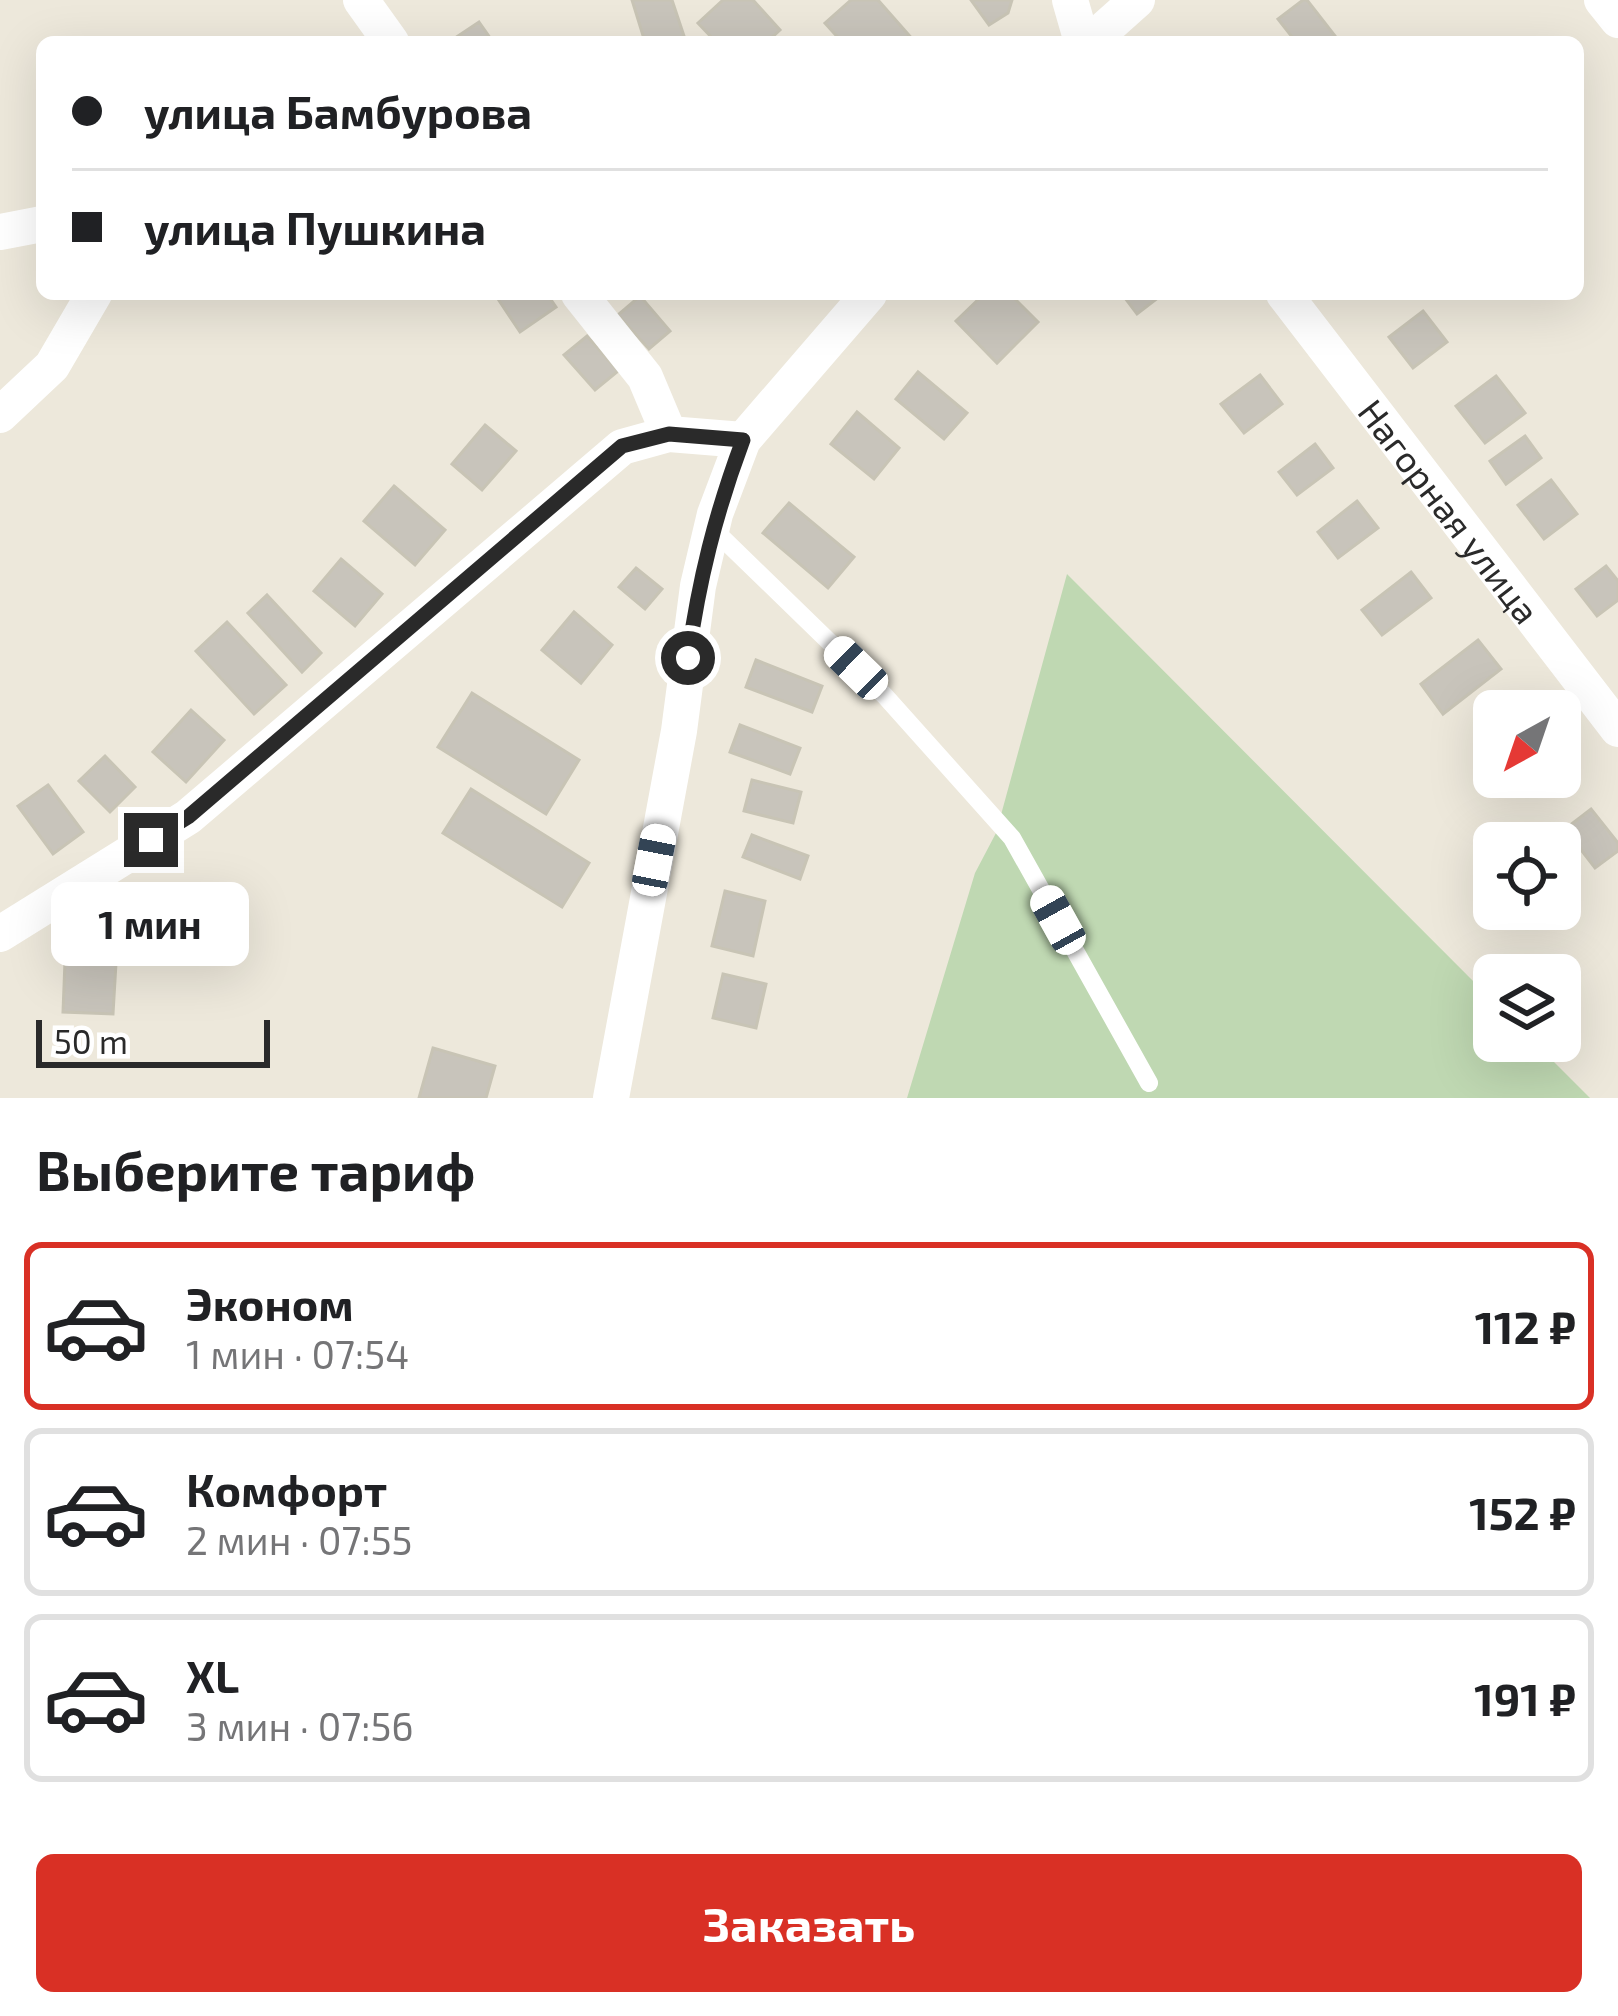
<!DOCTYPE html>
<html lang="ru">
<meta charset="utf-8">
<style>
:root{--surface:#fff;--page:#f2f2f2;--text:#202124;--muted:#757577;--line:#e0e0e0;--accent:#d93025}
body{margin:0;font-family:"Exo 2",sans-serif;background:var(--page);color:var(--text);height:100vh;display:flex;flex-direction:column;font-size:45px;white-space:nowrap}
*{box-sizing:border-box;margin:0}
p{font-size:39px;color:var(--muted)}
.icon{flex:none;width:66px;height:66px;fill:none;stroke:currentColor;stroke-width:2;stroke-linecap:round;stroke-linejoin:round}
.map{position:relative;height:1098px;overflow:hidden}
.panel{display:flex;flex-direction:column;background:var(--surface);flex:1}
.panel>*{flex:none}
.hud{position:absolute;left:36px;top:36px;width:1548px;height:264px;border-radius:18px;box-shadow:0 12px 48px #0002;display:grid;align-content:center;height:264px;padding:0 36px;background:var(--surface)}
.needle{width:78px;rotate:220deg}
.fabs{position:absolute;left:1473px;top:690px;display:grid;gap:24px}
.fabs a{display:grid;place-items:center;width:108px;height:108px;border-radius:18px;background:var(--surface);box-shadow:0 12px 48px #0002;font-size:60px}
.scale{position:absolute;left:36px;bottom:30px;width:234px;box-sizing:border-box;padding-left:12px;border:6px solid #2a2a2a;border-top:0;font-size:33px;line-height:42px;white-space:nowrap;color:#2a2a2a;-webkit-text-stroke:9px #fff;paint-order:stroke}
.end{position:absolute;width:54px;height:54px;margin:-27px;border:15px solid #2a2a2a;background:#fff;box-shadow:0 0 0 6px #fff}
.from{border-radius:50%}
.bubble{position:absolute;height:84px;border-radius:18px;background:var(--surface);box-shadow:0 12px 48px #0002;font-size:39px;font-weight:700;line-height:84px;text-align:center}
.car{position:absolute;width:36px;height:72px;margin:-36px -18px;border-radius:15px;box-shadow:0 0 9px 3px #0007;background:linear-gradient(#fff 24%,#345 0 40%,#fff 0 76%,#345 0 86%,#fff 0)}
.hud b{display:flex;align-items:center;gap:42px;height:114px;font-size:45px}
.hud b+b{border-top:3px solid var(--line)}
.hud i{width:30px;height:30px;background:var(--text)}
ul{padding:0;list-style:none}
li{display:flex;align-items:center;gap:36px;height:168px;margin:0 24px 18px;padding:0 12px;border:6px solid var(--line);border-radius:18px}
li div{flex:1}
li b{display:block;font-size:45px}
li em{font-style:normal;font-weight:700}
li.active{border-color:var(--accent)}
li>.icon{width:108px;height:108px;stroke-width:1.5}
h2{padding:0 36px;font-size:54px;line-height:144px}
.primary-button{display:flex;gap:24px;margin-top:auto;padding:24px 36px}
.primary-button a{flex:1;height:138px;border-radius:18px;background:var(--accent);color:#fff;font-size:48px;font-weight:700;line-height:138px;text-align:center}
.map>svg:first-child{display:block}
</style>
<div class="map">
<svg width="1618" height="1098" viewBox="0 0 1618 1098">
<rect width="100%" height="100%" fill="#ede8db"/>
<!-- cemetery -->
<path fill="#bfd8b2" d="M1067 574 1494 1002V1041H1533L1590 1098H907L975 873 996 833Z"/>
<!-- building -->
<path fill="#c8c4bb" stroke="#c8c4b5" stroke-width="3" d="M632 0H672L686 42H645Z
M723 0H753L780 30 767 42H716L698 23Z
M851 0H878L915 42H842L825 23Z
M971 0H1012L1008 13 989 25Z
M1303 0H1307L1339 41 1296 42 1278 19Z
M479 22 493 42H449Z
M499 294H547L556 307 520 332 496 296Z
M984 294H1010L1038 322 997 363 956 321Z
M1122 294H1163L1137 314Z
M640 296 670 331 649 349 618 315Z
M1423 311 1447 342 1413 368 1389 337Z
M587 336 618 371 595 390 564 355Z
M918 372 967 413 944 439 896 399Z
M1260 375 1282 404 1244 433 1221 404Z
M1496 376 1525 413 1485 443 1456 406Z
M857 412 899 448 874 479 831 444Z
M485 425 516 451 482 490 452 464Z
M1525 436 1541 458 1506 484 1490 461Z
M1315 444 1333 468 1297 495 1279 472Z
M1551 480 1577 514 1544 539 1518 505Z
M394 486 445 530 415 565 364 521Z
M1357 501 1378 528 1338 558 1318 532Z
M789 503 854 557 828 588 763 533Z
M341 559 382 594 355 626 314 591Z
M1606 566 1618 581V600L1597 616 1576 589Z
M636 568 662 589 645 609 619 587Z
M1411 572 1431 598 1382 635 1362 610Z
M267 595 321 653 302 672 248 613Z
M574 612 612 645 581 683 542 650Z
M227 622 286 685 254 714 196 651Z
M1478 640 1501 669 1443 714 1421 684Z
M756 660 822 686 812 712 746 687Z
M472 693 579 760 546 814 438 747Z
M191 710 224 740 186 782 153 752Z
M740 725 800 748 790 774 730 752Z
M105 756 135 787 110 812 79 781Z
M752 780 801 792 793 823 744 811Z
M48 785 83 832 53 854 18 806Z
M471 789 589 863 562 907 443 833Z
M1591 809 1618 843V851L1595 868 1565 829Z
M752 835 808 856 800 879 743 857Z
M725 891 765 901 753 956 712 946Z
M65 961 116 963 113 1014 63 1012Z
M723 974 766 984 756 1028 713 1018Z
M433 1048 495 1066 486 1098H419Z"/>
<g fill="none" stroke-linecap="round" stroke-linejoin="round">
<!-- lane -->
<path stroke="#fff" stroke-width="18" d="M712 528 885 696 1012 838 1149 1083"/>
<!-- street -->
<g stroke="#fff" stroke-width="36">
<path d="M361 0 391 42"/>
<path d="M1070 0 1082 42"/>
<path d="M1602 0 1618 20"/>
<path d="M1090 42 1137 0"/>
<path d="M0 232 42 224"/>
<path d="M579 294 645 377 669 434"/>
<path id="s1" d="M1284 294 1618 729"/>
<path d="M0 415 52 366 94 294"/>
<path d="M0 934 188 817 622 447 669 434 743 440"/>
<path d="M611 1098 679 731 698 586 715 514 743 440 869 294"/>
</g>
</g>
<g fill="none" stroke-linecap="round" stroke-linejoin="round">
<!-- route -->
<path stroke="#2a2a2a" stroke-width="15" d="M151 840 188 817 622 446 669 434 743 440C715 515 699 580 688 658"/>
</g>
<g text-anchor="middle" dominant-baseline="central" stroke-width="10" stroke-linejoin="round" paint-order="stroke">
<!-- street labels -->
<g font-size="36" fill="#2a2a2a" stroke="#fff">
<text stroke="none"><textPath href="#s1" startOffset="273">Нагорная улица</textPath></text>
</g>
</g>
</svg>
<div class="fabs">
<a><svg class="needle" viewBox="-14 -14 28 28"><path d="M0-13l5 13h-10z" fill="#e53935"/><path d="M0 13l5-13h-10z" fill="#757577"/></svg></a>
<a><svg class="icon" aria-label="locate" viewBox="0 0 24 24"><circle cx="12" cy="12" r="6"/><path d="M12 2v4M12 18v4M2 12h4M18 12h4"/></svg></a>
<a><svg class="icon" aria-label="layers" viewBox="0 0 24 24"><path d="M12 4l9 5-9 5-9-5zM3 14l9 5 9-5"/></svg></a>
</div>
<div class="scale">50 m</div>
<i class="end from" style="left:688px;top:658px"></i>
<i class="end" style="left:151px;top:840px"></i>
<div class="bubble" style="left:51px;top:882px;width:198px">1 мин</div>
<i class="car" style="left:856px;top:668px;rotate:314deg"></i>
<i class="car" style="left:654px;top:860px;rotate:11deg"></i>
<i class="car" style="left:1058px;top:920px;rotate:331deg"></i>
<div class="hud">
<b><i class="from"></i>улица Бамбурова</b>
<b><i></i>улица Пушкина</b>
</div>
</div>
<section class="panel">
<h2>Выберите тариф</h2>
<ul>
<li class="active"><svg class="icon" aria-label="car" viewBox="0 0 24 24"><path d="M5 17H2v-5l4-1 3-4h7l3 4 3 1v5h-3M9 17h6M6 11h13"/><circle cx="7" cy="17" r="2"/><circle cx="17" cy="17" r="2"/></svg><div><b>Эконом</b><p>1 мин · 07:54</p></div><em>112 ₽</em></li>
<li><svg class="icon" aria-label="car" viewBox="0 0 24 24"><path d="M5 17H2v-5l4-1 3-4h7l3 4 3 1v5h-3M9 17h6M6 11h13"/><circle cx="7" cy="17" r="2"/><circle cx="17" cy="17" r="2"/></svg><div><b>Комфорт</b><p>2 мин · 07:55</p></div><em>152 ₽</em></li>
<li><svg class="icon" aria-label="car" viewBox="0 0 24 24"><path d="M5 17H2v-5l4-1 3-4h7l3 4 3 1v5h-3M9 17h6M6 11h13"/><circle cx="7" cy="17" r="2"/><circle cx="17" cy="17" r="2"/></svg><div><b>XL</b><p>3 мин · 07:56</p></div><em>191 ₽</em></li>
</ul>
<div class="primary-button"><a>Заказать</a></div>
</section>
